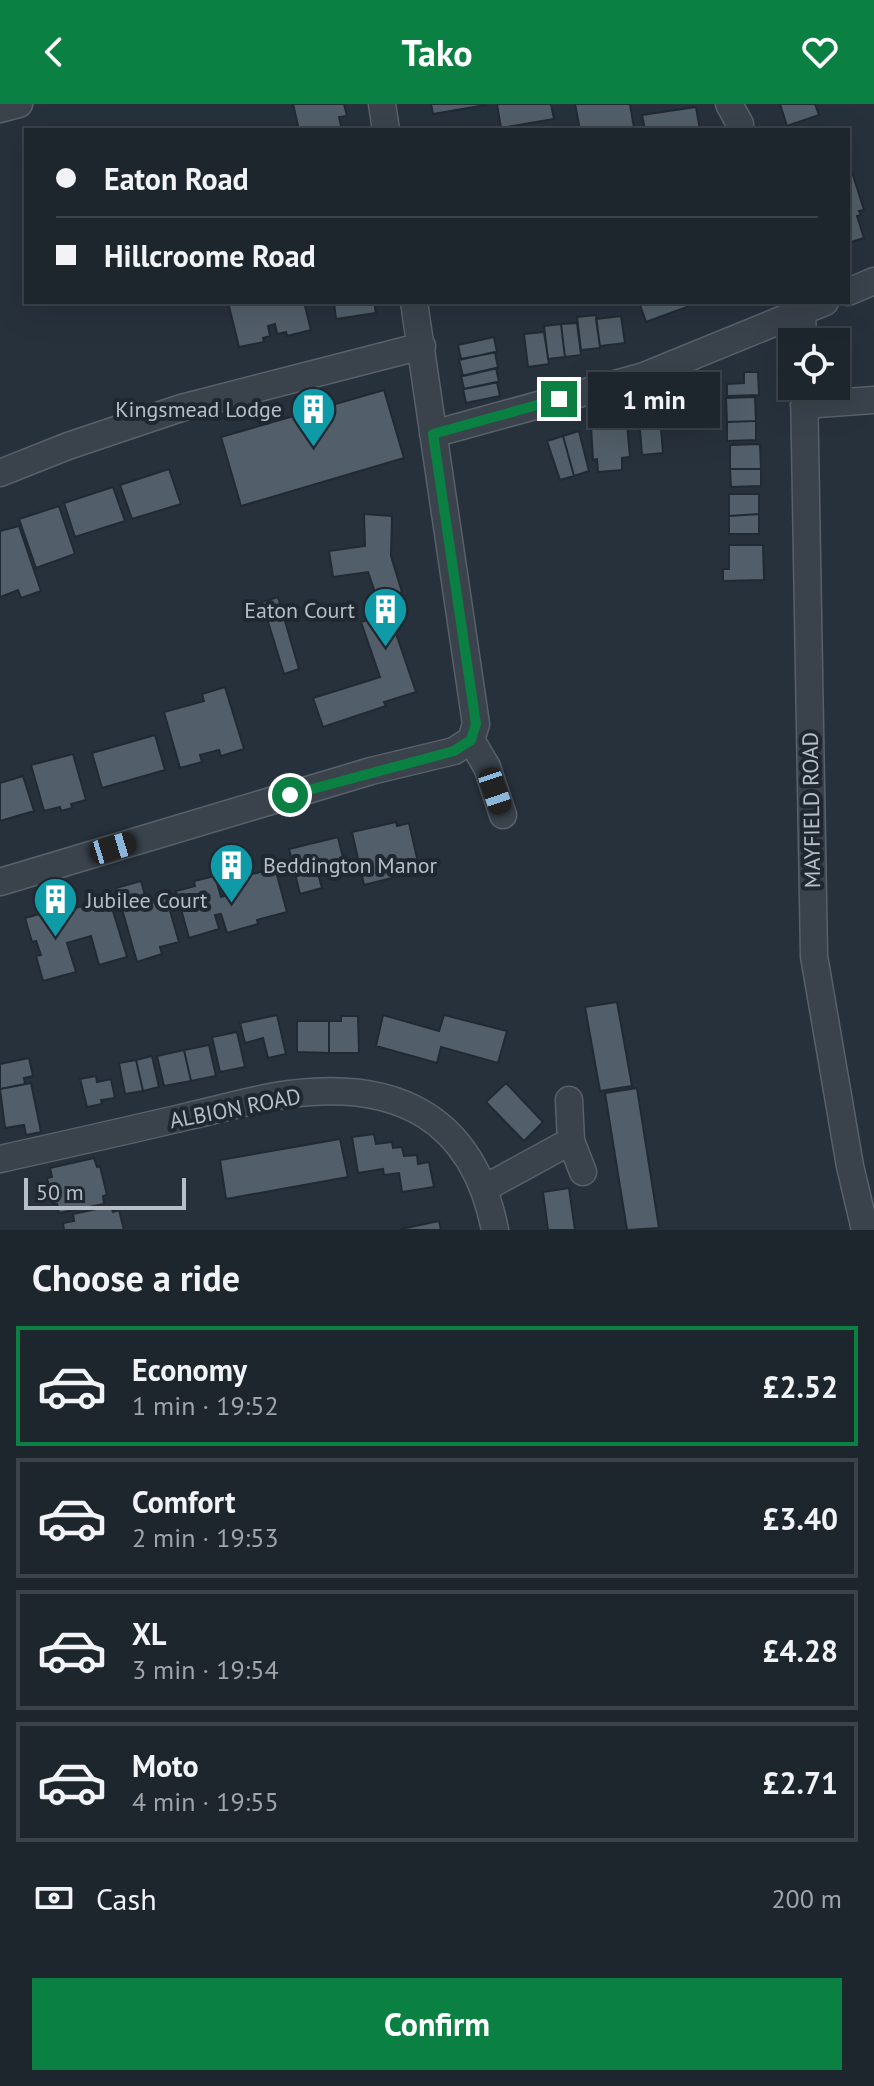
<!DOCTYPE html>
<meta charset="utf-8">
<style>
:root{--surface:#1d252d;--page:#2a3139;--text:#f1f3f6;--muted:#a0a5aa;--line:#3b4249;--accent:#0b8043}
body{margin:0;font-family:"PT Sans",sans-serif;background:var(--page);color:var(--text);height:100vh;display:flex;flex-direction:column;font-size:30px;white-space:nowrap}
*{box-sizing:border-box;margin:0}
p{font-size:26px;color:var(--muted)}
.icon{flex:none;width:44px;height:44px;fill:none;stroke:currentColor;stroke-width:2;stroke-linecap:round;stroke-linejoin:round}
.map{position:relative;height:1126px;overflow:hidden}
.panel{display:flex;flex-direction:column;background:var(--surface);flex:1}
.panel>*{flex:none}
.banner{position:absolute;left:24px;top:24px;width:826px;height:176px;border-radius:0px;box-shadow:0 8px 32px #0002,0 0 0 2px var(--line);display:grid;align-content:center;height:176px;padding:0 32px;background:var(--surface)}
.buttons{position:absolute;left:778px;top:224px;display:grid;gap:16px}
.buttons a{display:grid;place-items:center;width:72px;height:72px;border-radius:0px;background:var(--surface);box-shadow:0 8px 32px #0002,0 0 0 2px var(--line);font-size:40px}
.scale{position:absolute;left:24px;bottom:20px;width:162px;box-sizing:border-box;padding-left:8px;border:4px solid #b6bec7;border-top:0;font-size:22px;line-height:28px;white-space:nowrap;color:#b6bec7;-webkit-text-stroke:6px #1f2831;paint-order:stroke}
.end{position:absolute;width:36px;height:36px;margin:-18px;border:10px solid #0b8043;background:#fff;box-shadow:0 0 0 4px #fff}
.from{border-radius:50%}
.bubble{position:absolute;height:56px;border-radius:0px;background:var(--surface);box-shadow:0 8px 32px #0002,0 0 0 2px var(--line);font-size:26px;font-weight:600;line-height:56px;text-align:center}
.car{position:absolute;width:24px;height:48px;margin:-24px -12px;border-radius:10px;box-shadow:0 0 6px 2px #0007;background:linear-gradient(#222 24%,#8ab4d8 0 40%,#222 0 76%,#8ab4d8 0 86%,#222 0)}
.banner b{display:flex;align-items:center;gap:28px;height:76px;font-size:30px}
.banner b+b{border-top:2px solid var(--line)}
.banner i{width:20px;height:20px;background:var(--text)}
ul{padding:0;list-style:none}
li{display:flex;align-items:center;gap:24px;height:120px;margin:0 16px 12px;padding:0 16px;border:4px solid var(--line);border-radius:0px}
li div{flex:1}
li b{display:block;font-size:30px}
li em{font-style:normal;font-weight:600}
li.on{border-color:var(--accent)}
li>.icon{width:72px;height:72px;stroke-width:1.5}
h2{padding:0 32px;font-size:36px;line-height:96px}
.pay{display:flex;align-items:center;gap:20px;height:88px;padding:0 32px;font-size:30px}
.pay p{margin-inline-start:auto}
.action{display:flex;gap:16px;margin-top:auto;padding:16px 32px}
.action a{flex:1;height:92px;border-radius:0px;background:var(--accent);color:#fff;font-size:32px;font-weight:600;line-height:92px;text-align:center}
header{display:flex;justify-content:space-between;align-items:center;height:104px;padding:0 32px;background:var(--accent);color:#fff;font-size:36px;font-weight:600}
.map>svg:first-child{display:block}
</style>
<header><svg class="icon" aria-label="back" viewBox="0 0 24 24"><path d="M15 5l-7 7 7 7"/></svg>Tako<svg class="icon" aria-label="heart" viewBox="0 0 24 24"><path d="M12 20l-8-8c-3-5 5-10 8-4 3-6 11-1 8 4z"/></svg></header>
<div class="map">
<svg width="874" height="1126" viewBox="0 0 874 1126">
<rect width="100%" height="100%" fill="#27313c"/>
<!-- building -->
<path fill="#525e69" stroke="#212a33" stroke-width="2" d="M293 0H344L347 12 339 13 342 26H299Z
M431 0H486V1L433 10Z
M497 0H551L554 15 501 24Z
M575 0H630L634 24 580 26Z
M780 0H815L819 11 787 22Z
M696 3 700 26H645L642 11Z
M852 68 864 106 859 107 861 111 857 112 864 134 848 139V70Z
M228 198H304L311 226 287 232 286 228 277 230 275 220 268 222 270 232 263 234 264 238 239 243Z
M334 198H374L376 209 336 215Z
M639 198H685L687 203 646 218Z
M596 211 600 244 581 246 577 213Z
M621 212 625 239 600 242 596 215Z
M577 219 581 251 565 253 561 220Z
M561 220 565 253 548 255 544 222Z
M544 228 549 260 528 263 524 230Z
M494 233 497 248 461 255 458 241Z
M495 248 498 264 463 272 459 256Z
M496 264 499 278 464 285 461 272Z
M744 268H758L759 291 727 292V280L744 279Z
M497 278 500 292 466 299 463 285Z
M384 286 404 354 241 402 221 333Z
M755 293 756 317 727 318 726 294Z
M660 312 663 349 642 351 639 313Z
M756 317V336L727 337V318Z
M627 320 630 353 622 354V366L598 368 597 355 593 356 591 322Z
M579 327 589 367 574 372 563 332Z
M563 332 574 372 560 376 547 337Z
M760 340 761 365H730V341Z
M169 365 181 400 132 415 120 381Z
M730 365H761V382L731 383Z
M113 383 125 417 75 433 64 399Z
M729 390H759V410L729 412Z
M59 402 75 450 36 464 19 415Z
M364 410 392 412 391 452 402 488 378 497 368 468 333 473 329 447 365 442Z
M759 410V430H729V412Z
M19 422 41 487 21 494 18 486 0 493V427Z
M729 441H763L764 476 723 477V465H729Z
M278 493 299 565 284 570 262 498Z
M389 509 416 588 384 598 386 602 323 623 313 594 380 573 361 518Z
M225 583 244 645 221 652 219 646 200 651 202 658 180 664 164 608 204 597 202 590Z
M155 631 165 666 102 684 92 649Z
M73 650 86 696 71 700 72 704 61 707 60 703 44 707 31 661Z
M23 672 34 707 0 717V679Z
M396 718 397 722 409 719 420 767 364 781 352 728Z
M338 733 346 766 319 773 322 784 300 790 289 745Z
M243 764 245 772 275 764 287 808 257 816 258 820 227 829 221 810 215 811 219 825 189 834 176 787 195 782 194 777 215 772 221 793 227 791 221 770Z
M141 777 147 798 166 793 179 838 160 843 162 850 137 858 116 784Z
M109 794 127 853 99 861 91 832 67 839 76 868 43 877 36 852 41 851 36 837 32 838 25 814 54 806 55 810Z
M617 898 632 982 600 987 585 903Z
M277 911 286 950 268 954 263 934 245 939 240 919Z
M383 911 439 927 444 911 507 927 498 959 441 943 437 959 376 942Z
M341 912H358L359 949H329V917H341Z
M297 917H329V949L297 948Z
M237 928 245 963 220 968 212 933Z
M209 941 216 972 191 977 184 946Z
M184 946 191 977 164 982 157 952Z
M152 952 159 983 143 987 136 956Z
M29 954 33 972 24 974 25 980 0 985V960Z
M136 956 143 987 125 990 119 959Z
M96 972 97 978 111 975 115 994 101 996 102 1000 87 1003 80 975Z
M31 979 41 1028 26 1031 24 1021 5 1024 0 985Z
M506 979 543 1018 524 1037 486 998Z
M637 984 659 1124 627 1126 605 989Z
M374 1030 376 1040 392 1038 393 1044 402 1043 404 1052 417 1051 418 1060 429 1058 434 1083 402 1088 399 1069 384 1071 383 1065 358 1069 352 1033Z
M340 1035 348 1073 226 1095 220 1056Z
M94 1054 97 1063 100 1062 107 1091 103 1092 104 1100 59 1109 57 1100H53L47 1074 52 1073 50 1064Z
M569 1084 575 1126H548L543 1088Z
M111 1102 113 1108 119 1106 124 1126H64L63 1119 74 1117 73 1110Z
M439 1117 441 1126H401V1125Z"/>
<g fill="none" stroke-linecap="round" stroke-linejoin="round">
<defs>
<path id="minor" d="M382 0 386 26
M729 0 740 20
M0 5 19 0
M848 188 874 177
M802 207 803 238
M804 282 814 852 850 1062 865 1126
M804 301 874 296
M433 330 644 272 825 198
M0 369 68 342 181 304 422 242
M471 636 487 663 503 711
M0 778 371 667 454 647 471 636 476 620 414 198
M569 996 571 1037
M0 1055C63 1041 126 1027 189 1012 222 1005 256 994 290 990 398 976 473 1014 495 1126
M485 1084 571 1037 583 1068"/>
</defs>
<!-- minor casing -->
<use href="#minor" stroke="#58616a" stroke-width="29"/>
<!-- minor -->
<use href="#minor" stroke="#3a434c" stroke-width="26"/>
</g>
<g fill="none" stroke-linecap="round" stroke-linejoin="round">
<!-- route -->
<path stroke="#0b8043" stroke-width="10" d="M290 691 454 647 471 636 476 620 433 330 559 295"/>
</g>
<!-- icons -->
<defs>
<symbol id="building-pin" viewBox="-11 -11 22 30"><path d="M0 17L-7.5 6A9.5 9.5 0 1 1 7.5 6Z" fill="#0f9aa8" stroke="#1f2831"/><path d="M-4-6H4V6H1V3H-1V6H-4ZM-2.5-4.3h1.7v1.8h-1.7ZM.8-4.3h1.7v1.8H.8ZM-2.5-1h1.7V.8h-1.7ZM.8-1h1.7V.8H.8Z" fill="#fff"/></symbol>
</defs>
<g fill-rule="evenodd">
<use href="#building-pin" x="288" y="280" width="51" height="69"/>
<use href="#building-pin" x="360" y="480" width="51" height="69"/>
<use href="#building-pin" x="206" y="736" width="51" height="69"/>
<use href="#building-pin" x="30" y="770" width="51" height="69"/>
</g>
<g text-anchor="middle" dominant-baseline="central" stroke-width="8" stroke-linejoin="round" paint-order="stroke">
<!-- poi labels -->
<g font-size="22" fill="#b6bec7" stroke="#1f2831" text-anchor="end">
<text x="282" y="305">Kingsmead Lodge</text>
<text x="355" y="506">Eaton Court</text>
<text x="263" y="761" text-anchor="start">Beddington Manor</text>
<text x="86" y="796" text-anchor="start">Jubilee Court</text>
</g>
<!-- street labels -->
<g font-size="22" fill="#b6bec7" stroke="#1f2831">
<text transform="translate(811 706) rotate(-91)">MAYFIELD ROAD</text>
<text transform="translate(235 1004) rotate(-11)">ALBION ROAD</text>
</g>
</g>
</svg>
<div class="buttons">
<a><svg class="icon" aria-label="locate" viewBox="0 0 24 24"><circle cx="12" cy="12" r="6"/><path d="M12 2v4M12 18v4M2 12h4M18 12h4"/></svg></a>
</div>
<div class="scale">50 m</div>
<i class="end from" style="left:290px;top:691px"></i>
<i class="end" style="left:559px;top:295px"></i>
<div class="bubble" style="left:588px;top:268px;width:132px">1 min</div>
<i class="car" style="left:495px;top:687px;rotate:161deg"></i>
<i class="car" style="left:113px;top:744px;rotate:73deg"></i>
<div class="banner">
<b><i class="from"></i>Eaton Road</b>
<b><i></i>Hillcroome Road</b>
</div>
</div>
<section class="panel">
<h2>Choose a ride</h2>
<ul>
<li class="on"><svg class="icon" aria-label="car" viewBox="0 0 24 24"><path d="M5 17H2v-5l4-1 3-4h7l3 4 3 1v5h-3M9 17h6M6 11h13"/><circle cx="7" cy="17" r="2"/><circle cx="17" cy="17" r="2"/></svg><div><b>Economy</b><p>1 min · 19:52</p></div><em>£2.52</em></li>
<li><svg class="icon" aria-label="car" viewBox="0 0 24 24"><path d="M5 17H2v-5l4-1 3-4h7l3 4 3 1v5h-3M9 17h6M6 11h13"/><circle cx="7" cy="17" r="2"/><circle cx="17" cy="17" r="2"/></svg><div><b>Comfort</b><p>2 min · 19:53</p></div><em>£3.40</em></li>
<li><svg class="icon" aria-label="car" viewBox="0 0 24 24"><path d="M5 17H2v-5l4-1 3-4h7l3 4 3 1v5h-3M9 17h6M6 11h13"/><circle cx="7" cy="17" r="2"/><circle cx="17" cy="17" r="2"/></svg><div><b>XL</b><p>3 min · 19:54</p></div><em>£4.28</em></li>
<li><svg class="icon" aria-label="car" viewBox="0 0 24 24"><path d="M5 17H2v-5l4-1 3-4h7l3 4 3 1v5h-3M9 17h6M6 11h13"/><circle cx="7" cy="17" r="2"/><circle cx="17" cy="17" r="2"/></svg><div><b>Moto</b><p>4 min · 19:55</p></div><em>£2.71</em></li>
</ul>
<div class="pay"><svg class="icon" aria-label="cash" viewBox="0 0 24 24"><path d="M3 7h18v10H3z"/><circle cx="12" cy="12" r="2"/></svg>Cash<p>200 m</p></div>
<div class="action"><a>Confirm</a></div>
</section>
